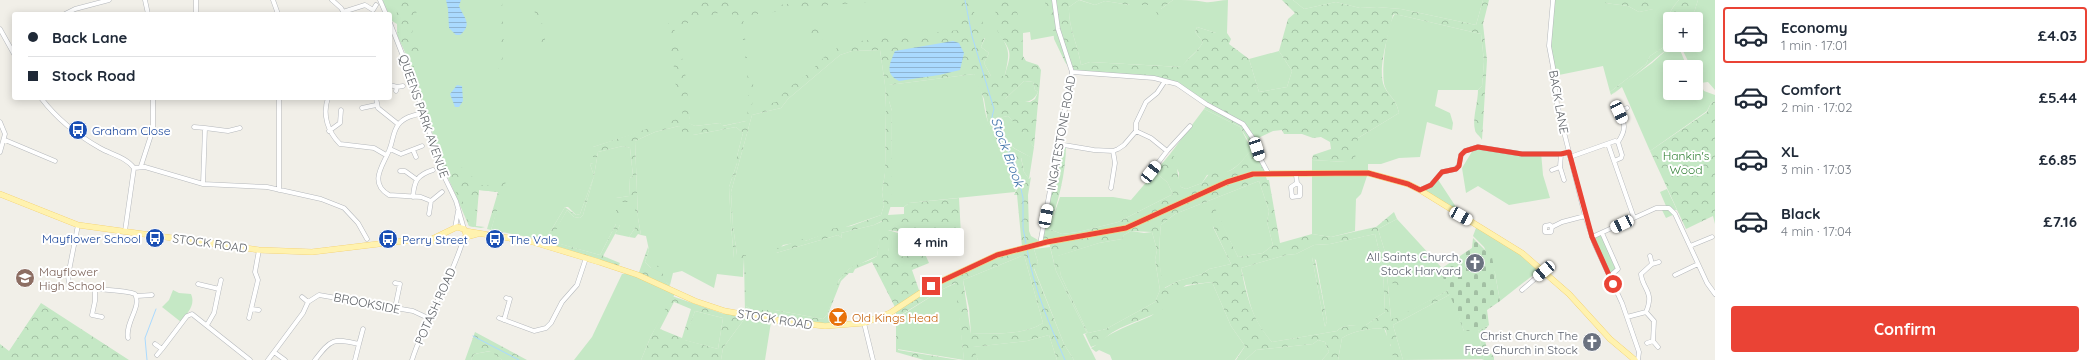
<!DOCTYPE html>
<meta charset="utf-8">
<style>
:root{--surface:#fff;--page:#f6f6f7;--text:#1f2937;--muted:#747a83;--line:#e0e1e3;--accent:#ea4335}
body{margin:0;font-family:Quicksand,sans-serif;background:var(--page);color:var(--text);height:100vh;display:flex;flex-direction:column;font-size:15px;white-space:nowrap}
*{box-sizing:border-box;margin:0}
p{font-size:13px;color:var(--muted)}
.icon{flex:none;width:22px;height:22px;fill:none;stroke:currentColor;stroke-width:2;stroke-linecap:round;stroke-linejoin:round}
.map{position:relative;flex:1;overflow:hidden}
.drawer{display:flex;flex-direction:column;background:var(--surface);width:380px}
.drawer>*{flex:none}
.guide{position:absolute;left:12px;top:12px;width:380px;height:88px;border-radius:4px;box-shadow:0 2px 10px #0003;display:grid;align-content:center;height:88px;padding:0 16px;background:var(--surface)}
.buttons{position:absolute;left:1663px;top:12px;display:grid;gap:8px}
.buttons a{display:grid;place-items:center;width:40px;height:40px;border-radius:4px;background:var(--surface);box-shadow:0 2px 10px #0003;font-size:20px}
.end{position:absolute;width:18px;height:18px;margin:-9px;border:5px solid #ea4335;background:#fff;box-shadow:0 0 0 2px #fff}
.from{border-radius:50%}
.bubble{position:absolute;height:28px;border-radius:4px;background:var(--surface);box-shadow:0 2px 10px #0003;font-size:13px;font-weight:800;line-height:28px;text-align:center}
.car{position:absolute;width:12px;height:24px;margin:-12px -6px;border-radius:5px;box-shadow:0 0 3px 1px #0007;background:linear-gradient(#fff 24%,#345 0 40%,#fff 0 76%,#345 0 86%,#fff 0)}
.guide b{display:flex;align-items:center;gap:14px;height:38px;font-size:15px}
.guide b+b{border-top:1px solid var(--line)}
.guide i{width:10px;height:10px;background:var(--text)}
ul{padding:7px 0 0;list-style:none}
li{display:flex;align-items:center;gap:12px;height:56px;margin:0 8px 6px;padding:0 8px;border:2px solid transparent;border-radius:4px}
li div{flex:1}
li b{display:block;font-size:15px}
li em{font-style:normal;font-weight:800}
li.selected{border-color:var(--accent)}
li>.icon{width:36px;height:36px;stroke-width:1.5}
.button{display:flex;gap:8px;margin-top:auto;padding:8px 16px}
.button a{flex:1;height:46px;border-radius:4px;background:var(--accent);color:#fff;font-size:16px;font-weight:800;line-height:46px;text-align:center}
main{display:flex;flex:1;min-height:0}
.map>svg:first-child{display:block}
</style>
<main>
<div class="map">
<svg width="1715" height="360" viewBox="0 0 1715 360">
<defs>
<pattern id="forest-crowns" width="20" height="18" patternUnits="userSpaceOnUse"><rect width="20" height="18" fill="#c5e8c5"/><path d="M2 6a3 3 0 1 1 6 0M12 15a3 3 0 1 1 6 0" fill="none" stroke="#a3c0a4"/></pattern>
<pattern id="cemetery-stones" width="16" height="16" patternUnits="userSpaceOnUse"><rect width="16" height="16" fill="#c5e8c5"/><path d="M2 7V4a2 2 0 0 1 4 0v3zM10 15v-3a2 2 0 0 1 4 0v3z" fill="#a3c0a4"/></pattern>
<pattern id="water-rules" width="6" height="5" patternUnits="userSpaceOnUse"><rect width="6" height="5" fill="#aadaff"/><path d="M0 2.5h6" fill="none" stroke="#8eb4d2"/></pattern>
</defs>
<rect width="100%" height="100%" fill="#f1efe8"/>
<!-- grass -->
<path fill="#c5e8c5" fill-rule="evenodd" d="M382 0H1050L1058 35 1031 40 1030 32 1023 33V44L1005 35H1000C1012 52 1008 57 1005 76H991L984 63 989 53 981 47 985 38 842 49 776 104 757 109 746 121 722 126 720 123 695 126 688 123 690 116 593 147V163L590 164 594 176 580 214 576 215 568 207H565L546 239 544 240 491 230 500 198 498 192 479 190 474 227 469 226 442 164 415 74 397 33V24L392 21Z
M1079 0 1095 5 1105 1 1130 5H1154L1161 9 1173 0C1184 0 1194 0 1205 2 1212 3 1221 0 1228 0L1227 33H1216L1197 27 1195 32 1203 42C1198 52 1188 57 1182 67L1090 62 1081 65C1078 45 1068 27 1069 7Z
M1293 0H1483L1476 25 1401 9 1377 7 1360 8 1336 2 1304 9Z
M1553 0H1605V3L1628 6 1639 12 1653 9 1644 0H1679C1663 17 1670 22 1670 43L1650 56 1646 64 1610 92 1603 66 1554 76 1549 52Z
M1698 0H1715V90L1708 82 1700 83 1704 91 1715 95V101L1711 103 1707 111 1650 151 1622 87 1613 94 1619 87 1652 63 1672 45H1678L1687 67H1670V93H1696V67H1691L1680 45H1696V19H1692Z
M1395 14 1481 34 1484 61 1482 86 1478 90H1438L1435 106 1450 113 1453 123 1452 130 1427 122 1420 157 1399 158 1381 164H1368V173L1361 194 1356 199 1355 231 1331 237 1312 234V160L1346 162 1358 138 1399 113C1396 98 1390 98 1385 87 1380 75 1387 22 1395 14Z
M880 50 885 85 886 108 885 173 882 192 884 205 881 215 805 241 783 245 776 253 838 235 842 238 841 233 874 225 883 221 877 256 849 269 839 280 827 315 823 319 775 310H752L746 306V255H737L733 226 731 192 752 115 781 108 788 99 840 55 852 51Z
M1279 51 1292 71 1287 87 1259 92 1249 59Z
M974 74C985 89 982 108 989 124 995 138 1023 178 1015 192L909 203 904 207H890L892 111 889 101V85Z
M1024 81 1033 82 1035 90 1038 92C1031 107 1018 101 1004 100Z
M1204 109 1240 127 1252 150C1244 158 1239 166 1229 171 1224 174 1213 174 1207 175L1202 183 1186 189 1181 187 1178 182 1179 173 1170 154Z
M1008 116C1014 121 1018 128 1024 133 1029 136 1030 143 1034 147L1029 179 1024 172 1021 157H1030C1005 143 1007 146 998 118Z
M679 126 693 135 736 127 743 133 737 156V163L729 187 731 225 711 226H731L734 258H744L743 277 717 274 714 288 682 271 673 273 670 285 662 280 663 274 651 268 645 262 649 250 646 236 641 235 638 218 635 141 655 132Z
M1476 145 1529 153 1541 152 1543 175 1550 198 1509 205 1478 186 1466 193 1462 168Z
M623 146 630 148 633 176 630 178 629 196 616 198V224L600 255 549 241 567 210 574 217 580 218 583 215 594 176 598 152Z
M1155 172 1167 182 1173 194 1118 222 1078 232 1062 234 1049 229 1060 197H1113L1131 200Z
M1437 178 1456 207V213L1420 190 1428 187Z
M1259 181 1269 211 1267 222 1273 245 1263 253 1238 257 1212 204 1213 227 1231 264 1209 269 1202 274 1178 281 1164 288C1158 272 1159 242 1161 225L1175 214Z
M1667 189 1677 210H1672L1675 214 1666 218 1660 206H1666L1660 192Z
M620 202H635V228L629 237 615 234 620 225Z
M1397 219 1442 268 1441 272 1449 290 1394 320 1391 318 1385 252 1378 229Z
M1476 228 1483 229 1542 268 1500 301 1495 273 1484 247 1473 236Z
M888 230 898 233 946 230 961 235 962 249 890 259 888 248Z
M1131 231 1144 233 1152 232 1157 250 1155 260 1160 290 1155 302 1106 329 1088 333 1061 276 1057 256 1099 243 1122 239 1124 235Z
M1602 233 1618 269 1610 276 1592 237Z
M1375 234 1383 268 1385 312 1366 325C1357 325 1343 324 1337 331L1272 342C1249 316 1250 300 1241 268L1286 255 1296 254 1314 245 1330 244ZM1312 257 1316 260 1327 321 1325 327Z
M1050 247 1056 271 1087 333 1083 334 1096 360H1074L1064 344 1034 268 1038 262 1034 249Z
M1024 255 1043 323C1022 336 995 333 971 334L969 308 963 280Z
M632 273 676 292 651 336 641 360H574L592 337 622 274Z
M1212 282 1231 326 1245 346 1235 360H1112L1110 355 1099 350 1096 352 1091 348C1098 345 1100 341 1106 337 1120 328 1136 323 1151 316 1157 313 1160 301 1165 296 1176 286 1198 284 1212 282Z
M956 283 964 360 897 349V318L943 289Z
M173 290 179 293 191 294C196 305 187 313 181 322L162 307 169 300Z
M1451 294 1464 331H1478L1484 359 1403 360 1393 325Z
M695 311 723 318 718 349 684 340Z
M748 314 771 322 765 360H721L723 348Z
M1384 328 1396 360H1338L1342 338C1355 330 1369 329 1384 328Z
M1049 335 1057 360H978L972 347 1027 341Z
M1318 340 1325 342 1329 352 1322 360H1245L1256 350 1313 344Z
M491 351 502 360H471L474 354Z"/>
<!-- forest -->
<path fill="url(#forest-crowns)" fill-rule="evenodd" d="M403 0H419L411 38 415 47H423L425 52 422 56 411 53 410 55 448 170C467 161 465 174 477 180L482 178 481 185 500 186 505 176 507 178 491 230 487 229 498 192 479 190 476 226 485 227 481 228 469 226 460 200 442 164 415 74 397 35 401 27 399 21H392L390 15 392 19H398L396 14ZM462 199 476 200 474 225H470Z
M499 0H502L504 51 498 82 500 39Z
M532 0 537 1 545 36V49H543Z
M711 0H740L741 6C764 11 794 1 818 0 844 0 872 0 899 0L829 5 743 16 748 70C756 76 753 84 752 92 751 97 753 101 752 105L761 106 776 102 787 89 808 74 828 53 831 54 841 44 902 35 917 37 939 32 960 30 962 19 956 0H972L975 17 982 20 986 34 981 47 989 53 984 63 991 76H1005C1006 68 1011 60 1009 51 1007 43 1001 39 998 32 993 22 996 11 997 0H1015L1023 44V56L1026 61 1038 65 1041 70 1034 147 1030 142H1027L1023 137 1024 133C1017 130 1014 121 1008 116L998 118C1007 146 1005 144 1031 157L1021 158 1024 172 1029 179 1031 177 1028 195 1029 231 1031 236 1038 240 1037 245 1033 246 1038 262 1034 269 1064 344 1074 360H1057L1049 335 1027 341 973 347 978 360H964L955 283 943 289 899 316 898 350 959 360H924L896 352V309L872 262 855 269 853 273H849L841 281 828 314 830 324 748 314 723 348 721 360H641L651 336 672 296 724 314H745L744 259 734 258 731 226 697 227 695 224 731 225 729 187 737 163V156L743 133 736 127 693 135H684L679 126 655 132 635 141 638 218 641 235 638 234 635 238 629 237 635 228V202H620V225L603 256 620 263 617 269 543 246 544 240 546 239 565 207 576 215 580 214 594 176 590 164 593 163V147L683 117C681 97 670 78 675 58L670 51V33L666 28 671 18 682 16 695 6ZM721 12 732 14 741 26 743 40 748 82V110L746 121 723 126 720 123 695 126 689 123 690 116 685 72 677 34 673 28ZM953 41 963 53 891 75ZM880 50 885 85 886 108 885 173 882 192 884 205 881 215 851 226 830 229 821 235 805 241 803 239 772 250 776 253 838 235 842 238 841 233 874 225 882 221 877 256C869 262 857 263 849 269 835 280 832 300 827 315L823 319 775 310H752L746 306V255H737L733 226 731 192 752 115 781 108 788 99 840 55 852 51ZM974 74 984 99 988 123 1016 177 1017 189 1014 195H1017L1022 247 931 286 920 293 912 270 929 263 925 254 891 258 888 248V230C914 235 933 227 961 235L959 198 909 203 904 207V214L888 215 891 205 892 111 889 101V85ZM1024 81 1033 82 1035 90 1038 92 1035 99 1030 102 1018 101 1012 97 1005 99ZM623 146 630 148 633 176 630 178 629 196 616 198V224L600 255 550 241 567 210 574 217 580 218 583 215 594 176 598 152ZM1024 255 1043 323C1022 336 995 333 971 334L963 280ZM674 302 691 309 682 338 660 329ZM695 311 723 318 718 349 685 340Z
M1045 0H1079L1069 7C1068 27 1078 45 1081 65L1090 62 1181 67C1188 58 1198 52 1203 42L1195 32 1197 27 1216 33H1227L1231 39 1229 44 1249 59 1259 92 1287 87 1292 71 1279 51 1288 19 1295 13 1282 0H1293L1304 9 1336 2 1360 8 1377 7 1401 9 1476 25 1483 0H1489L1483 24 1487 60 1482 140C1480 136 1475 133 1475 130 1472 119 1478 103 1478 90L1482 86 1484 61 1481 34 1395 14 1393 15C1389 33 1377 69 1384 86 1389 97 1396 98 1399 113L1358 138 1355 159 1346 162 1312 160 1313 155 1331 149 1330 142 1321 137 1313 138 1302 134H1284L1282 130 1273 131 1254 140 1267 180H1269L1280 243 1312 234 1331 237 1371 228 1376 227 1394 212 1397 219 1378 229 1385 252 1391 318 1394 319 1449 290 1451 294 1393 325 1403 360H1396L1389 350 1391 345 1388 343 1386 331 1384 328C1369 329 1355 330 1342 338L1338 360H1322L1329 352 1325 342 1318 340 1313 344 1256 350 1245 360H1236L1245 346 1231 326 1212 282 1186 285 1181 289 1166 296 1162 310C1148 319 1108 328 1102 343L1091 347 1085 334 1087 333 1056 271 1049 242 1040 244 1058 144 1066 145C1066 174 1058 202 1049 229L1062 234 1078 232 1118 222 1173 194 1167 182 1155 172 1170 154 1176 158C1176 164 1179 182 1181 187L1186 189 1202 183 1212 170C1233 178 1239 162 1252 150V147L1240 127 1204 109 1207 105 1177 84 1165 81 1072 72 1065 62 1054 39 1053 27 1046 15ZM1259 181 1269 211 1267 222 1273 245 1263 253 1238 257 1213 204 1210 205V220L1231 264 1209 269 1202 274 1178 281 1165 288C1158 272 1159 242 1161 225L1175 214ZM1131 231 1152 232 1157 250 1155 260 1160 290 1155 302 1106 329 1088 333 1061 276 1058 256 1099 243 1122 239 1124 235ZM1375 234 1383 268 1385 312 1366 325C1357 325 1343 324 1337 331L1272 342C1252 319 1247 298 1241 268L1286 255 1296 254 1314 245 1330 244Z
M1080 0H1173L1161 9 1158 16 1153 5H1130L1105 1 1095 5Z
M1605 0H1644L1649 2 1654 9 1639 12 1628 6 1605 3Z
M1679 0H1698L1692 19H1670V31C1664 19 1671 9 1679 0Z
M814 27 820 29 825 35 819 44 811 42 807 33Z
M1670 43 1672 45 1611 95 1610 92 1646 64 1650 56Z
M1715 101V224L1713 216 1686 229 1650 151 1707 112 1711 103Z
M648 247 649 250 645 262 651 268 660 265 663 274V280L670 285 668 289 638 275Z
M1314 255 1327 321 1325 327 1312 257Z
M1400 267 1404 273 1402 283 1396 286 1391 282 1389 273 1393 268Z
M41 303 129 360H0V344L9 351Z
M1489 325 1483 332 1487 349 1494 357V360H1482L1484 359 1478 331Z
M475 332 527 360H502L490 351 474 354 471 360H465Z"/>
<!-- cemetery -->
<path fill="url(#cemetery-stones)" d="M1473 238 1492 257 1500 301 1487 310 1489 325 1478 331H1464L1441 272 1442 268 1472 248Z"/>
<!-- water -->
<path fill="url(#water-rules)" d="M446 0H461L459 6C464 18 473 24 460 35H456L449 28 448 9Z
M953 41 959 43 964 53 960 70 939 75 899 81C884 74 890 63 895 51Z
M457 85 462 86 463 101 459 107H455L450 94Z"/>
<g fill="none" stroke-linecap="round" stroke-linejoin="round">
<!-- stream -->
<path stroke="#aadaff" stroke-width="1" d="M965 0 972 36 994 109 992 117 1009 152 1019 180 1023 198V228L1026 244
M1027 249C1034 289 1049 323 1065 360
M473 336 519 360
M147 360 145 338 156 309"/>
<defs>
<path id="minor" d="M145 0 148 14
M273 0 278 14
M332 0 341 8 344 13
M380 0 386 14
M1553 0 1549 46 1553 67 1557 104 1585 216 1595 245 1622 303 1639 352 1638 360
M343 12 365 5 373 10 376 5
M65 14 75 9 109 0
M196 14V0
M390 23 414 84 442 172 456 201 464 229
M0 29 14 54
M1072 72 1154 78 1177 84 1206 104 1243 124 1254 140 1260 158 1268 173
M390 85 397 87 396 91
M397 87 403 86
M41 98C57 119 77 135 100 148 110 154 126 157 134 168
M279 98V190
M328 98C322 115 328 132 340 144L374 148 386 155
M376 98 378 108 398 124
M1615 104C1623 121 1629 126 1618 142
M362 108 376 105
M1619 112 1627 108
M423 113C414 115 404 117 398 125 393 132 393 140 390 148 385 163 367 182 389 195L421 197 431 201 442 192
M0 122 5 134 0 152
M194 127 205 128
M329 131 340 123 341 110
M1136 131 1151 138 1167 151 1151 172
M5 140 55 161
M1058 144 1094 150 1113 151 1118 149 1124 145 1136 131V123L1146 102 1157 93 1165 81
M1608 144 1634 218
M390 149 401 154 422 146
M413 150 416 157
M1167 151 1190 126
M1570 157 1615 141 1618 142 1622 155 1621 158 1614 161
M141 166 153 129V98
M1560 167 1564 180
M134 168 145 167 203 184 267 187 321 199 344 208 358 223 367 239
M1552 170 1560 167 1561 154
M400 171H405L416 179
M1296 175 1297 183 1300 186V196L1292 197 1291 187 1297 183
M203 184 205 128 228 131 240 128
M1111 188 1115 163 1113 151
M1420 190 1431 185 1442 172 1456 169 1459 165 1461 155 1465 151 1478 147 1522 154H1561L1569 152
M413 197C414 181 417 175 433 170
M429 214 431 201
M78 225 68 276 69 283C74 291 121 288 135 294 142 307 125 322 128 338
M1552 227 1550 225 1545 226V232H1551L1552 227 1562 222 1585 216
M455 228 458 211
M125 231 134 168
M1602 233 1618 269 1610 276
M1592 237 1656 208H1669L1675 214 1707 283 1715 294
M1040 244 1072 72 1058 29 1054 0
M1690 246 1712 237
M1652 264 1659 262
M1675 275 1698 264
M395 283 400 284 395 308
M198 284 219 289 214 313 207 325
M95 288V301L92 315 102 317
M219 289 221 280
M1522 290 1544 271
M137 296 152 295
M302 297 308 302
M251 309 259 310
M1646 312 1654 321 1653 341 1658 347
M1627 317 1646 312C1655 291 1642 289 1641 274L1652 264 1650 256
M249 318 258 280 255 272 259 250
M499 318 534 331 546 328 551 323 562 302 577 285 586 258
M504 320 510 299 506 298
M864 323 873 360
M1647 343 1653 341
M155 344 162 349 187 316 192 314 250 360
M274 352 285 360
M157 355 162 349
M268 360 303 313 308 302 319 295 413 311 428 318
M315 360C331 339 333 338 359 344L363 329
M355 360 359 344
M412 360C425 318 451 282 463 240"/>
<path id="major" d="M0 194 78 225 259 250 312 252 403 241H460L466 237 477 234
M465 231 533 242 599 262 638 275 695 301 725 311 781 321 825 326 864 323 890 313 931 286 997 255 1047 242 1126 228 1227 182 1253 174 1368 173 1408 184 1420 190 1522 253 1569 294 1610 339 1635 360
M430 240 457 227 464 229 466 234"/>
</defs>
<!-- minor casing -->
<use href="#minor" stroke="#b5b8bc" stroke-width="5"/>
<!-- major casing -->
<use href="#major" stroke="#f2c960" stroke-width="6"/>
<!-- minor -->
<use href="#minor" stroke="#fff" stroke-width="4"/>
<!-- major -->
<use href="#major" stroke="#fff2af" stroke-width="5.5"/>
</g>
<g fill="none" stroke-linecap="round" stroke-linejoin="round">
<!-- route -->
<path stroke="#ea4335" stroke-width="5" d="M931 286 997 255 1047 242 1126 228 1227 182 1253 174 1368 173 1408 184 1420 190 1431 185 1442 172 1456 169 1459 166 1461 155 1465 151 1478 147 1522 154H1561L1569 152 1592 237 1613 284"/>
</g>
<!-- icons -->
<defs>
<symbol id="bus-disc" viewBox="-11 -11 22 22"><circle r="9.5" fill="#1a4fb4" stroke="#fff"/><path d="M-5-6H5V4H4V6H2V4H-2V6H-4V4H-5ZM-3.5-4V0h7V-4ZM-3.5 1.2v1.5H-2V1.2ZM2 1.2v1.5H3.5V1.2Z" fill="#fff"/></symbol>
<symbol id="church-disc" viewBox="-11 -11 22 22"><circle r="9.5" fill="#6b7280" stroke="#fff"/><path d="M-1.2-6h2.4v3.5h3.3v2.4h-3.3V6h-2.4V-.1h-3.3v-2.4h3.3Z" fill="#fff"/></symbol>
<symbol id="school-disc" viewBox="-11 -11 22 22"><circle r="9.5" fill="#8d6e63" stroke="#fff"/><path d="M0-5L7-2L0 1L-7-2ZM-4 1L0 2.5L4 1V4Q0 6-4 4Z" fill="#fff"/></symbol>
<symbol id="bar-disc" viewBox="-11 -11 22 22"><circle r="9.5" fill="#e8710a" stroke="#fff"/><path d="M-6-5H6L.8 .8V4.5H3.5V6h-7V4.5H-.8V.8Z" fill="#fff"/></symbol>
</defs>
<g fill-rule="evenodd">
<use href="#bus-disc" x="67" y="119" width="22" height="22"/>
<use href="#bus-disc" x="144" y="227" width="22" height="22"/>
<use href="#bus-disc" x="377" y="228" width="22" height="22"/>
<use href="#bus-disc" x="484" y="228" width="22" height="22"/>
<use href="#church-disc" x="1464" y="252" width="22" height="22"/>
<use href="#school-disc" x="14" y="267" width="22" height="22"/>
<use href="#bar-disc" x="827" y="306" width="22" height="22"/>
<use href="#church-disc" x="1581" y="331" width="22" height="22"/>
</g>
<g text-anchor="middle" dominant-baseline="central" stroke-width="4" stroke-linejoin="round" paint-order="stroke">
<!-- street labels -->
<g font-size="12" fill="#5f6368" stroke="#fff">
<text transform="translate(1559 102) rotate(80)">BACK LANE</text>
<text transform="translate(424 116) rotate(71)">QUEENS PARK AVENUE</text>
<text transform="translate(1061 133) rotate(-80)">INGATESTONE ROAD</text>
<text transform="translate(210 243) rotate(8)">STOCK ROAD</text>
<text transform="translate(367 303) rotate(11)">BROOKSIDE</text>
<text transform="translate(435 306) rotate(-66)">POTASH ROAD</text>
<text transform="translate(775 319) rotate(9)">STOCK ROAD</text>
</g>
<!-- transit labels -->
<g font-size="12" fill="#164399" stroke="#fff" text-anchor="start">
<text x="92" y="130">Graham Close</text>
<text x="141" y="238" text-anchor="end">Mayflower School</text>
<text x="402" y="239">Perry Street</text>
<text x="509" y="239">The Vale</text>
</g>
<!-- park labels -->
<g font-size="12" fill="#348238" stroke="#fff">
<text x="1686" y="155">Hankin's<tspan x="1686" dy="14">Wood</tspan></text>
</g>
<!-- worship labels -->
<g font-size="12" fill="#5b616d" stroke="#fff" text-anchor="end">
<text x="1461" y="256">All Saints Church,<tspan x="1461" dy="14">Stock Harvard</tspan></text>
<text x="1578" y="335">Christ Church The<tspan x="1578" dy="14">Free Church in Stock</tspan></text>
</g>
<!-- education labels -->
<g font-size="12" fill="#785e54" stroke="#fff" text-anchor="start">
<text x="39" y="271">Mayflower<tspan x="39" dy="14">High School</tspan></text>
</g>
<!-- food labels -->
<g font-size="12" fill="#c56008" stroke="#fff" text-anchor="start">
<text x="852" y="317">Old Kings Head</text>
</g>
<!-- water labels -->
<g font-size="13" font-style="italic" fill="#4174aa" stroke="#fff">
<text transform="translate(1008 152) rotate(70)">Stock Brook</text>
</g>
</g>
</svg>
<div class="buttons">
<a>+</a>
<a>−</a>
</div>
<i class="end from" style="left:1613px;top:284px"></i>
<i class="end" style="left:931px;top:286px"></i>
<div class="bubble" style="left:898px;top:228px;width:66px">4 min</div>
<i class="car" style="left:1619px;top:112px;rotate:155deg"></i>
<i class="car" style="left:1257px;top:149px;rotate:162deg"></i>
<i class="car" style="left:1151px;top:172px;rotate:38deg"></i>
<i class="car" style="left:1046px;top:216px;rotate:11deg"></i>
<i class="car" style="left:1461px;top:216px;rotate:119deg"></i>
<i class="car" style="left:1622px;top:224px;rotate:245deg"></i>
<i class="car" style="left:1544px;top:271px;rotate:230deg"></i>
<div class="guide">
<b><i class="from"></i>Back Lane</b>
<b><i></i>Stock Road</b>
</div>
</div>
<section class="drawer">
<ul>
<li class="selected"><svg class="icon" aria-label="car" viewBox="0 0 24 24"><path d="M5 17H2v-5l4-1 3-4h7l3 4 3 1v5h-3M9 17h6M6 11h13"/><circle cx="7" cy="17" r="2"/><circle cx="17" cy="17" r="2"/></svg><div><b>Economy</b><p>1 min · 17:01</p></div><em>£4.03</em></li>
<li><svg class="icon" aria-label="car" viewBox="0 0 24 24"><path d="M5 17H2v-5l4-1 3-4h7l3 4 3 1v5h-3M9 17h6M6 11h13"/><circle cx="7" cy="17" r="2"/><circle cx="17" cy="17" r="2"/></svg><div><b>Comfort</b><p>2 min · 17:02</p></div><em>£5.44</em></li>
<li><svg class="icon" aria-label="car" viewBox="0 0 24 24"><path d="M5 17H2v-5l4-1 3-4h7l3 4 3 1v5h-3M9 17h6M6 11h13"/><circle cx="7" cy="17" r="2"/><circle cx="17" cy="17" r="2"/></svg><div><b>XL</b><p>3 min · 17:03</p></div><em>£6.85</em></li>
<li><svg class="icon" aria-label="car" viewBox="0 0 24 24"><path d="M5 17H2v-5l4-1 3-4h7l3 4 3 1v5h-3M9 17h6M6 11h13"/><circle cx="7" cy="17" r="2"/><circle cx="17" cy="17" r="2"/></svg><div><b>Black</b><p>4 min · 17:04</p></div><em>£7.16</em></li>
</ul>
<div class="button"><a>Confirm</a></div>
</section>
</main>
